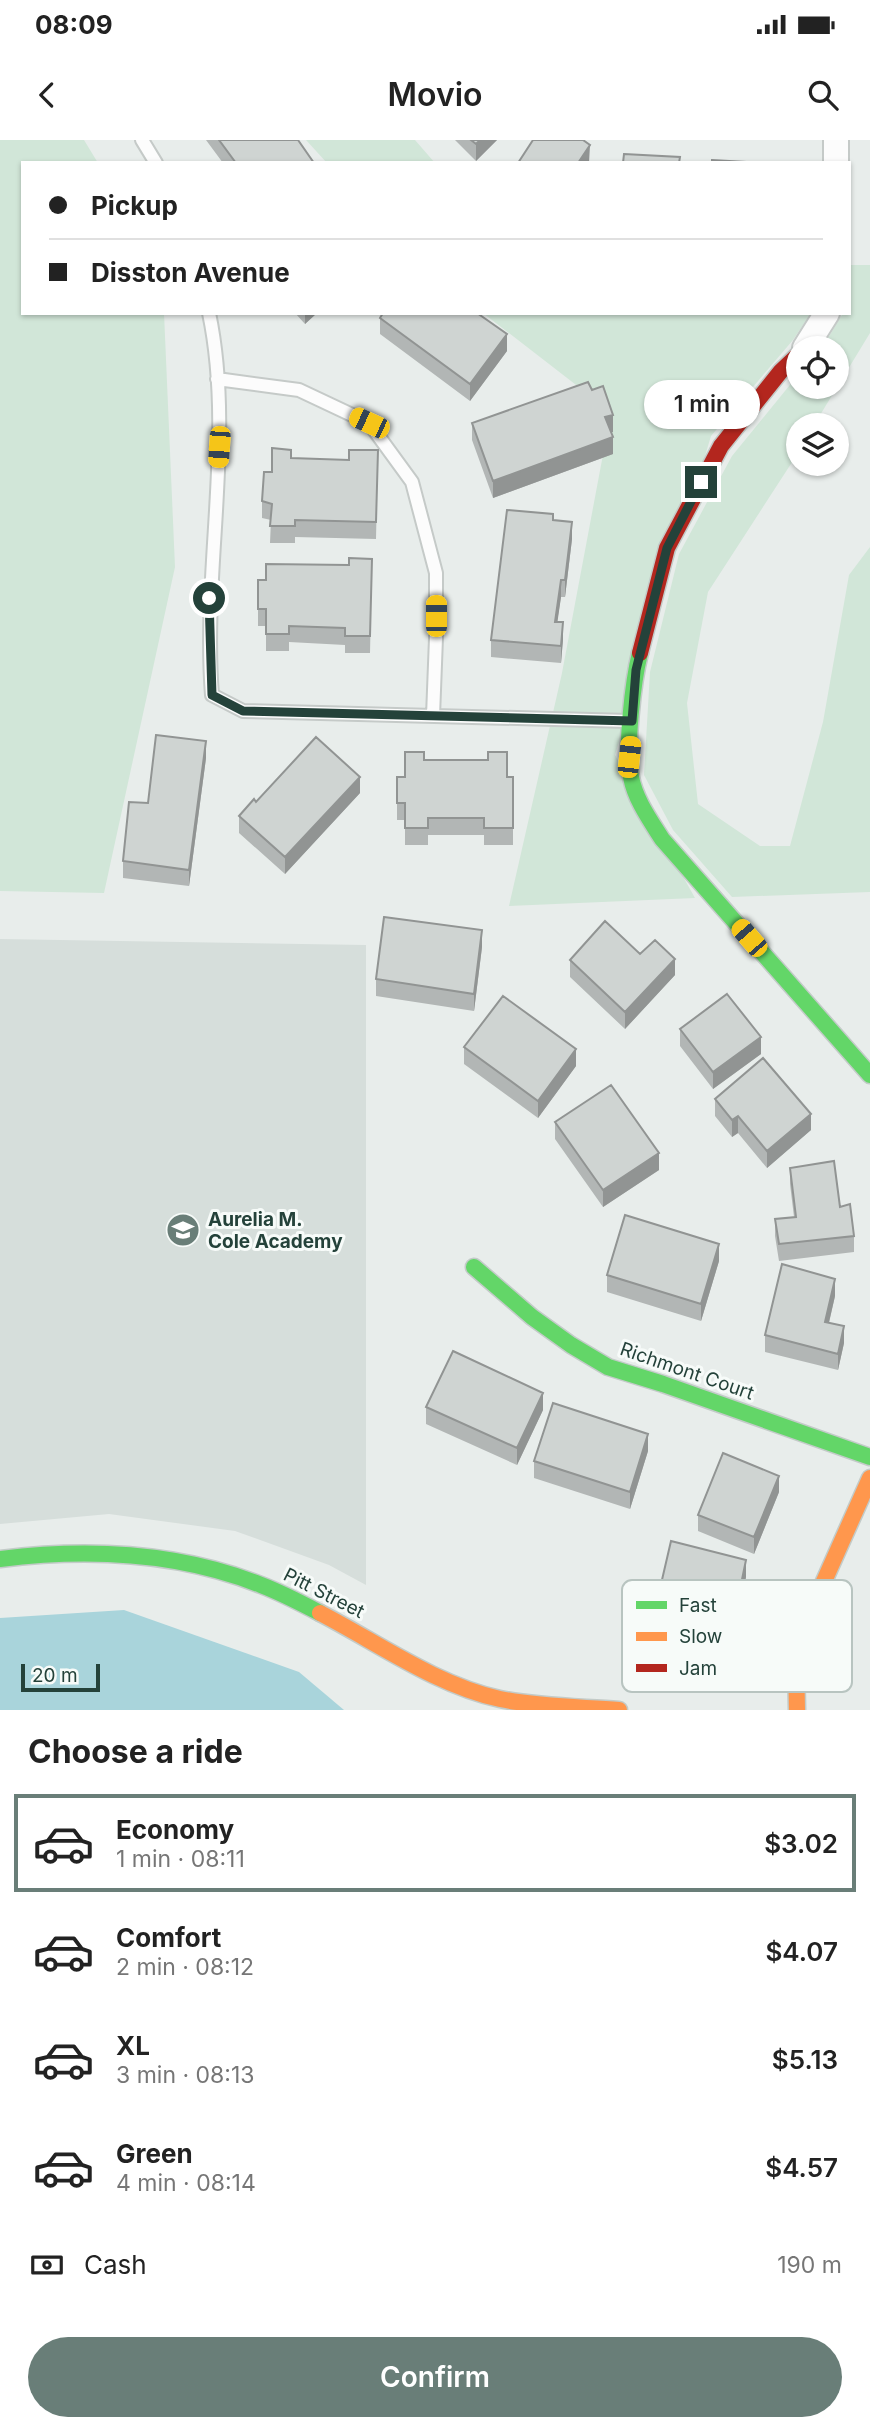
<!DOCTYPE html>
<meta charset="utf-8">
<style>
:root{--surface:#fff;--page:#f6f6f6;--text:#222;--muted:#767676;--line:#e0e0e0;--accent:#697e78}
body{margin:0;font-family:Inter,sans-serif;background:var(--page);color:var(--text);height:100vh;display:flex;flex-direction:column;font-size:26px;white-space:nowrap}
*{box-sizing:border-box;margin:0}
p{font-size:23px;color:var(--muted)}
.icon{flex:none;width:38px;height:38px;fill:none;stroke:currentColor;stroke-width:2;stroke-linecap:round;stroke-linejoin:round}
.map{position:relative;height:1570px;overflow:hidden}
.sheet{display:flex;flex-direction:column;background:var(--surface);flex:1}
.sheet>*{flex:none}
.top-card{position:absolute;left:21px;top:21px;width:830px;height:154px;border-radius:0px;box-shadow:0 2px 5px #0004;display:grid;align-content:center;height:154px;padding:0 28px;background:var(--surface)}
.tools{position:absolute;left:786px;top:196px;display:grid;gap:14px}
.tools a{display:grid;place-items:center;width:63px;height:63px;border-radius:50%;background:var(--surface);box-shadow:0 2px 5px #0004;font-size:35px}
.scale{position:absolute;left:21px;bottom:18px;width:79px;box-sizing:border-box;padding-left:7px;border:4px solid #24423a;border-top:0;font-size:19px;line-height:24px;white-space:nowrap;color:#24423a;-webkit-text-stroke:5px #f7fbf9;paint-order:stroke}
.end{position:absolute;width:32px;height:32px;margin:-16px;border:9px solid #24423a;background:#fff;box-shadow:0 0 0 4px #fff}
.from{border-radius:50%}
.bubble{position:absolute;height:49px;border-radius:24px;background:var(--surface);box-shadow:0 2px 5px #0004;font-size:23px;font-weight:600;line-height:49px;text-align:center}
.car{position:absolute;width:21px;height:42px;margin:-21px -10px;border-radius:9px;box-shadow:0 0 5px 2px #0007;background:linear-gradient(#f5c518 24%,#345 0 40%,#f5c518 0 76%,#345 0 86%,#f5c518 0)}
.top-card b{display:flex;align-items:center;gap:24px;height:66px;font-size:26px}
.top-card b+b{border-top:2px solid var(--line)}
.top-card i{width:18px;height:18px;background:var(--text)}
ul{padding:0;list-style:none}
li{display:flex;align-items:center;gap:21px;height:98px;margin:0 14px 10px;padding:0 14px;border:4px solid transparent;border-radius:0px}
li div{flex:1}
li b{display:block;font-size:26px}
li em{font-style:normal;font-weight:600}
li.on{border-color:var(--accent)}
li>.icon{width:63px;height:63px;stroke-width:1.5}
h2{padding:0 28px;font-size:32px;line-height:84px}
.pay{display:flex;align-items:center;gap:18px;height:77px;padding:0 28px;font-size:26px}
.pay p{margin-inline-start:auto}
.cta{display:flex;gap:14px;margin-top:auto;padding:14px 28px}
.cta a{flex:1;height:80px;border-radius:42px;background:var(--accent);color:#fff;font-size:28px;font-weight:600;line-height:80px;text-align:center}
.status{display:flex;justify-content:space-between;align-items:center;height:49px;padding:0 35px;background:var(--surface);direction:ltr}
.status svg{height:19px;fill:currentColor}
header{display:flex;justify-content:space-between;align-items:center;height:91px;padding:0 28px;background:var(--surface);font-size:32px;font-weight:600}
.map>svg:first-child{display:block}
</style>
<div class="status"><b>08:09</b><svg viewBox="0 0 49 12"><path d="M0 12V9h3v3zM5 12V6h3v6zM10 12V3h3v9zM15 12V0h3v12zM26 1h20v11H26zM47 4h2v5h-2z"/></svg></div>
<header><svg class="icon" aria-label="back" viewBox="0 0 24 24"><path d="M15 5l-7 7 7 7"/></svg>Movio<svg class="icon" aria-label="search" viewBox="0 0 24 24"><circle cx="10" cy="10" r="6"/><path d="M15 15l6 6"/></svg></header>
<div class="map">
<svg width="870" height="1570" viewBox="0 0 870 1570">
<rect width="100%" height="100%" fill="#e8edeb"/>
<!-- built -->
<path fill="#d6dedb" d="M0 799 366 805V1445L329 1425 235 1391 109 1374 0 1384Z"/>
<!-- green -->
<path fill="#d1e6d8" d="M0 0H84L98 23H23V173H164L175 427 104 753 0 751Z
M306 0H415L435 23H327Z
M849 125H870V193L814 285H798V313L708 452 687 563 698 664 760 706H790L823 582 849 435 870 407V752L732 757 673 690 644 635 650 532 679 414 732 316 798 235V247H836V208H822L843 173H849Z
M483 173H811L793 200 711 296 615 615 695 758 509 766 562 533 611 272Z"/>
<!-- water -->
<path fill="#a9d4db" d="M124 1470 299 1532 344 1570H0V1478Z"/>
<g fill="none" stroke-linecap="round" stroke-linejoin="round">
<defs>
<path id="lane" d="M142 0 156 23
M209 173C235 296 202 429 212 555L243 571 629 581
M217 239 299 250 369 283 412 342 436 433V498L433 576"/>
<path id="street" d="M836 23V0
M805 208 827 173"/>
<path id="fast" d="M640 513C633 541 625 609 631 637 635 659 650 680 662 699L870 935
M474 1127 532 1177 571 1205 608 1227 663 1244 870 1317
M0 1419C88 1408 178 1412 261 1445 282 1453 301 1463 320 1473"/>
<path id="slow" d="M320 1473C378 1503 436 1545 500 1559 539 1567 580 1567 619 1570
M797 1570 796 1519 805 1484 870 1338"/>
<path id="jam" d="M640 513 667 408 721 306 781 231 798 215"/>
</defs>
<!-- lane casing -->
<use href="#lane" stroke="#c5cac8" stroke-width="16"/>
<!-- street casing -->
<use href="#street" stroke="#c5cac8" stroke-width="28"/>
<!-- fast casing -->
<use href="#fast" stroke="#c3cbc8" stroke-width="19"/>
<!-- slow casing -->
<use href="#slow" stroke="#c3cbc8" stroke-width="19"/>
<!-- jam casing -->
<use href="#jam" stroke="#c3cbc8" stroke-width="19"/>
<!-- lane -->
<use href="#lane" stroke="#fcfcfc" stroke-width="12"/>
<!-- street -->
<use href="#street" stroke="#fcfcfc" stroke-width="24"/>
<!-- fast -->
<use href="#fast" stroke="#63d668" stroke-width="16"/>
<!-- slow -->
<use href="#slow" stroke="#ff974d" stroke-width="16"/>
<!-- jam -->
<use href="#jam" stroke="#b3261e" stroke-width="16"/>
</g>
<!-- wall -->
<path fill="#b2b6b5" d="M206 0H298L314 23H223Z
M455 0H497L476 21Z
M295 173H317L305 184Z
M380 178 507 211 470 261 380 194Z
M472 283 613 292H611L613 314 493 358 472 300Z
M378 310 376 399 295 397V403H270L271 380 262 378V361L272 332 291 318 349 320Z
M553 380 572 399 565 457H561L557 482 563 499 561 523 491 517V500Z
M372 419 370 513H345V505L289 502V511H266V486H258V440H266L349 425Z
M206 618 189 746 123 738V721L148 663Z
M397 637H513V705H484V695H428V705H405V680H397Z
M360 653 285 734 239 693V676L256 662Z
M482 807 474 871 376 856V839Z
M640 814 675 835 625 889 570 837V820Z
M680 889 761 914 713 949 680 906Z
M464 907 576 926 538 978 464 924Z
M715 959 811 990 767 1028 738 993 732 997 715 976Z
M555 982 659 1030 603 1067 555 999Z
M790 1028 840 1067 854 1096V1112L779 1121 775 1096V1079L794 1077 790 1044Z
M719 1121 701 1181 607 1152V1135Z
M835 1156 829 1183 844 1203 838 1230 765 1212V1195Z
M426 1267 543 1270 517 1325 426 1284Z
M648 1311 630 1369 534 1338V1321Z
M779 1352 754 1414 698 1391V1375Z
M746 1437 738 1476 713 1470 704 1499 655 1487V1470Z"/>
<!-- shaded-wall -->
<path fill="#919493" d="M480 0H497L476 21V4Z
M590 5 589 23H578Z
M305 173H317L305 184Z
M507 194V211L470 261V244Z
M613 275V292L605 294V277Z
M613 297V314L493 358V341Z
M572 382V399L565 457V440Z
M561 440V457L555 499V482Z
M563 482V499L561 523V506Z
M206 601V618L189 746V730Z
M360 637V653L285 734V717Z
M482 790V807L474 871V854Z
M675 819V835L625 889V872Z
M761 897V914L713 949V932Z
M576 909V926L538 978V961Z
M811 974V990L767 1028V1011Z
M738 976V993L732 997V980Z
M659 1013V1030L603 1067V1050Z
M719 1104V1121L701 1181V1164Z
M835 1139V1156L825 1199V1182Z
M844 1186V1203L838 1230V1214Z
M543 1253V1270L517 1325V1308Z
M648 1294V1311L630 1369V1352Z
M779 1336V1352L754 1414V1397Z
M746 1420V1437L738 1476V1459Z
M713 1453V1470L704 1499V1482Z"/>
<!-- building -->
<path fill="#cfd4d2" stroke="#919493" stroke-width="2" d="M219 0H298L314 23H236Z
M471 0H480L476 4Z
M533 0H583L590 5 578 23H518Z
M624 14 680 17 679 23H623Z
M712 20 765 23H712Z
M383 173H477L507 194 470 244 380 178Z
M588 242 592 250 603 246 613 275 605 277 613 297 493 341 472 283Z
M272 308 291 310V318L349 320V310H378L376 382 295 380V386H270L272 364 262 361 264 332H272Z
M507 370 553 374V380L572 382 565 440H561L555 482H563L561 506 491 500Z
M349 418 372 419 370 496H345V488L289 486V494H266V469H258V440H266V424L349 425Z
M156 595 206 601 189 730 123 721 129 662 148 663Z
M316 597 360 637 285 717 239 676 254 659 256 662Z
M405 612H424V620H488V612H507V637H513V688H484V678H428V688H405V663H397V637H405Z
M384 777 482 790 474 854 376 839Z
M605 781 640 814 655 800 675 819 625 872 570 820Z
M727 854 761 897 713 932 680 889Z
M503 856 576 909 538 961 464 907Z
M763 918 811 974 767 1011 738 976 732 980 715 959Z
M611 945 659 1013 603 1050 555 982Z
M834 1021 840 1067 850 1064 854 1096 779 1104 775 1079 796 1077 790 1028Z
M625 1075 719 1104 701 1164 607 1135Z
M782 1124 835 1139 825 1182 844 1186 838 1214 765 1195Z
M453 1211 543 1253 517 1308 426 1267Z
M553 1263 648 1294 630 1352 534 1321Z
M723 1313 779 1336 754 1397 698 1375Z
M671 1401 746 1420 738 1459 713 1453 704 1482 655 1470Z"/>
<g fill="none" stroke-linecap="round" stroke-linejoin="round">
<!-- route -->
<path stroke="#24423a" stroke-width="9" d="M209 458 212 555 243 571 632 581 636 530 667 408 701 342"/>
</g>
<!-- icons -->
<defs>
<symbol id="school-disc" viewBox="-11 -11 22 22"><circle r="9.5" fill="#697e78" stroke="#f7fbf9"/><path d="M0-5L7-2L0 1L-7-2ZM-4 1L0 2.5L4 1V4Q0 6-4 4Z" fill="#fff"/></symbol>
</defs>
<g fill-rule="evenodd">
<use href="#school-disc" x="164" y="1071" width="38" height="38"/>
</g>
<g text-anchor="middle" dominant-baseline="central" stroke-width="6" stroke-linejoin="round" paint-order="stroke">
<!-- poi labels -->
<g font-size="19" font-weight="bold" fill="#24423a" stroke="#f7fbf9" text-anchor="start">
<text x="208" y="1079">Aurelia M.<tspan x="208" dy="22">Cole Academy</tspan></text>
</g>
<!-- street labels -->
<g font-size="19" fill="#24423a" stroke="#f7fbf9">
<text transform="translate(687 1231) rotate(19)">Richmont Court</text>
<text transform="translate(324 1453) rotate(27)">Pitt Street</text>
</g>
</g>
<!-- legend -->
<rect x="622" y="1440" width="230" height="112" rx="10" fill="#f7fbf9" stroke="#b8c4c0" stroke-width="2"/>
<rect x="636" y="1461" width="31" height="8" fill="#63d668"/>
<rect x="636" y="1492" width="31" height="9" fill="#ff974d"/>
<rect x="636" y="1524" width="31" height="8" fill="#b3261e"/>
<g font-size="19" fill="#24423a">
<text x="679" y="1472">Fast</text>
<text x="679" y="1503">Slow</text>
<text x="679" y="1535">Jam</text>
</g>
</svg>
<div class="tools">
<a><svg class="icon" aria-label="locate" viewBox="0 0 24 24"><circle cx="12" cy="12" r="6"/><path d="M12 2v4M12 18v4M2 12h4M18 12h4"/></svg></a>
<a><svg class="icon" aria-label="layers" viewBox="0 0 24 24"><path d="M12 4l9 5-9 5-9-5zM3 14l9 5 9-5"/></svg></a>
</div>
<div class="scale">20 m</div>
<i class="end from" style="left:209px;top:458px"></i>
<i class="end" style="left:701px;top:342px"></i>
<div class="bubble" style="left:644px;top:240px;width:116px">1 min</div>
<i class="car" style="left:369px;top:283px;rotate:295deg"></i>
<i class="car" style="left:219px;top:307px;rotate:184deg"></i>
<i class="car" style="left:436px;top:476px;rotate:0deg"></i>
<i class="car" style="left:629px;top:617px;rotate:6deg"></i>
<i class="car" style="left:749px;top:798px;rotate:319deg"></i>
<div class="top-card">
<b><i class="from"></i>Pickup</b>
<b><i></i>Disston Avenue</b>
</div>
</div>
<section class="sheet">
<h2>Choose a ride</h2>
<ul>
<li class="on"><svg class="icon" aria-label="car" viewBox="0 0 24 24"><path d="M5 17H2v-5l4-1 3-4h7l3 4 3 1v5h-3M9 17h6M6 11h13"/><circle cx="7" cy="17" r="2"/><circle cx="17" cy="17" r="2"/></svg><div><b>Economy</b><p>1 min · 08:11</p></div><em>$3.02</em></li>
<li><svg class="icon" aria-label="car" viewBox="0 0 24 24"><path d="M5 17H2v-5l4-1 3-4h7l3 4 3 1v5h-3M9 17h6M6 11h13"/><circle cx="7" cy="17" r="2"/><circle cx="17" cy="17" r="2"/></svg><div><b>Comfort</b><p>2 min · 08:12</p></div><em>$4.07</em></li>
<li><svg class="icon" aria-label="car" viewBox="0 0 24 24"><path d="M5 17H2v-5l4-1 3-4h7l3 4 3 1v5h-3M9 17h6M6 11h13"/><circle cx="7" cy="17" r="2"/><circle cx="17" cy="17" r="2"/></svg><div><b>XL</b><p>3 min · 08:13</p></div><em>$5.13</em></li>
<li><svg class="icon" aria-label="car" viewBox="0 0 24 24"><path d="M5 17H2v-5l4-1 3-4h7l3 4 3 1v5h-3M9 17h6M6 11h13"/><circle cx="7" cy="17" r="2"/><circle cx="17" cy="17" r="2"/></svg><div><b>Green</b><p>4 min · 08:14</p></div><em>$4.57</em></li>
</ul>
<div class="pay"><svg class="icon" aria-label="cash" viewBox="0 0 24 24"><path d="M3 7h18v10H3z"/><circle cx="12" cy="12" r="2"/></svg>Cash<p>190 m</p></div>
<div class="cta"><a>Confirm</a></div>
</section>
